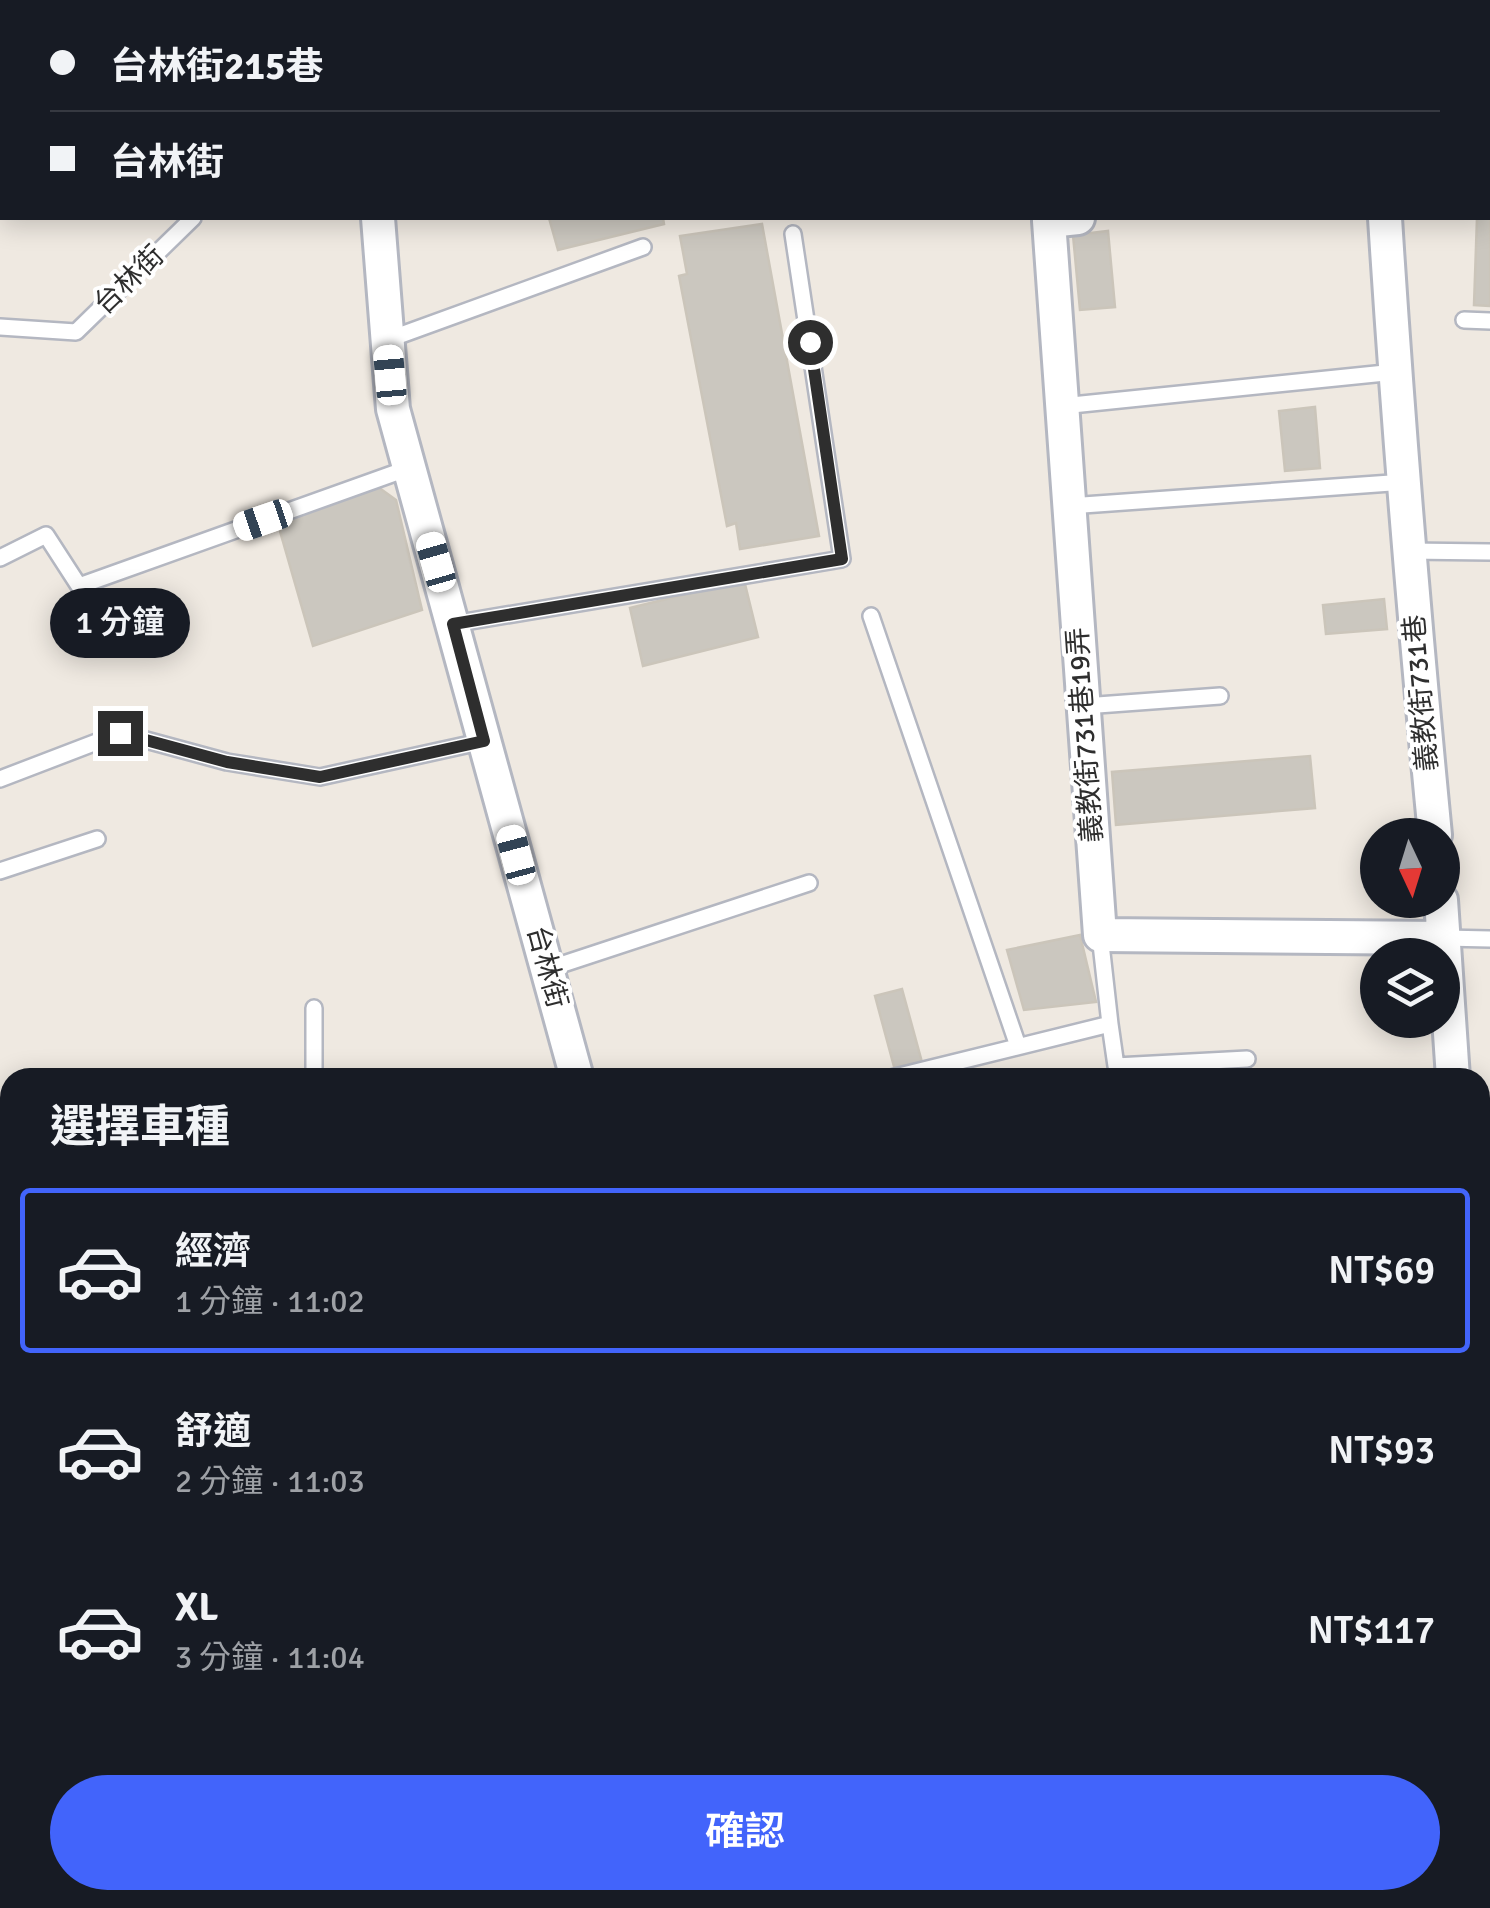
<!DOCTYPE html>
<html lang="zh-TW">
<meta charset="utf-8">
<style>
:root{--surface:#171b24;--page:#20242c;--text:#f1f3f6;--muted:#9ea1a6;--line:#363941;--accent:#4264fb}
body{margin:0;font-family:Signika,"Noto Sans TC",sans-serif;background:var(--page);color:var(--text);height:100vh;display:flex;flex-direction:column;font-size:38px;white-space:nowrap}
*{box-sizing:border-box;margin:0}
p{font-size:32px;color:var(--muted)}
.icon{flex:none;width:55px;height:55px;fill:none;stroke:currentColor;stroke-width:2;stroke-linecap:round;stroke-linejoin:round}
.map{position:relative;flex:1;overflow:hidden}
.side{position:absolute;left:0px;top:1068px;width:1490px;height:842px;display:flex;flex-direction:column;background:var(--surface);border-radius:30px 30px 0 0;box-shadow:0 5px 25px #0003}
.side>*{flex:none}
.guide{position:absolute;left:0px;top:0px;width:1490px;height:220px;box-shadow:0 5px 25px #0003;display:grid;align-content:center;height:220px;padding:0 50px;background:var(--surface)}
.needle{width:65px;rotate:176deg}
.tools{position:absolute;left:1360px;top:818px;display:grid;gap:20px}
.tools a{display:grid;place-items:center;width:100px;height:100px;border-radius:50%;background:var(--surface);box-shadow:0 5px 25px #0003;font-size:50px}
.end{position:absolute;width:45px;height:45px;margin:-22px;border:12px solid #2e2e2e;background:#fff;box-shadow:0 0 0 5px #fff}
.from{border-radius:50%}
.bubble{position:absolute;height:70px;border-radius:35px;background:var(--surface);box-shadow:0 5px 25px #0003;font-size:32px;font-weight:600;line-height:70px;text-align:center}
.car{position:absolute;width:30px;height:60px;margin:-30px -15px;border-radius:12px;box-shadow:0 0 8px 2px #0007;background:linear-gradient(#fff 24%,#345 0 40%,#fff 0 76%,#345 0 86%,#fff 0)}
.guide b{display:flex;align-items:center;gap:35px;height:95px;font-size:38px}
.guide b+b{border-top:2px solid var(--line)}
.guide i{width:25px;height:25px;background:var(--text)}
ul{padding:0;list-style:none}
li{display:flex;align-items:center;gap:30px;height:165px;margin:0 20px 15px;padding:0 30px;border:5px solid transparent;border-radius:10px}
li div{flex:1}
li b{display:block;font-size:38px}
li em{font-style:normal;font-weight:600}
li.active{border-color:var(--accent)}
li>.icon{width:90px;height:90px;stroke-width:1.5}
h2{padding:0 50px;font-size:45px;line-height:120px}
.cta{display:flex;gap:20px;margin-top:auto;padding:20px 50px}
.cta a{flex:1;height:115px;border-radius:60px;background:var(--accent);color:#fff;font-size:40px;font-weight:600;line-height:115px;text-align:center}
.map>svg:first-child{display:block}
</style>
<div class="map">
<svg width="1490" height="1908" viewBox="0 0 1490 1908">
<rect width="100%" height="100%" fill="#efe9e1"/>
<!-- building -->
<path fill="#cbc7bf" stroke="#cbc5ba" stroke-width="2.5" d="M1289 0H1363V2H1289Z
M1488 18H1490V306L1474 305 1477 218H1488Z
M549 218H663L664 224 558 250Z
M762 224 819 536 740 549 736 523 727 526 679 276 687 274 680 236Z
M1108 231 1115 307 1080 310 1073 235Z
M1315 407 1320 468 1285 471 1279 411Z
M378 487 396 500 422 610 313 646 275 514Z
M744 580 758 637 643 666 630 608Z
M1384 599 1387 629 1326 634 1323 605Z
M1310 756 1315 808 1116 825 1112 772Z
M1080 935 1096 1002 1024 1010 1007 950Z
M902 989 923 1066 896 1074 875 996Z
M465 1900H480L494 1908H461Z
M653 1900H718L714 1908H649Z
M727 1900H786L782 1908H723Z
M831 1900H898L894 1908H827Z
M921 1900H977L973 1908H917Z
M1032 1900H1130L1131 1903 1114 1908H1034Z
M1161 1900H1310L1296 1902 1297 1908H1162Z"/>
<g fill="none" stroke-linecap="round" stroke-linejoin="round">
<defs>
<path id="lane" d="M196 0 197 2
M0 52 2 59
M1464 320 1490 321
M0 327 76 332 193 218
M387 340 643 247
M1062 406 1395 372
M1069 506 1405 482
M1408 551 1490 552
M0 558 46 535 79 586 409 468
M871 616 1018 1046
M453 624 842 559 793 234
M1084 706 1220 696
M0 779 120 733 227 762 320 777 484 741
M0 871 97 839
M1444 938 1490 939
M548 969 809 883
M314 1008V1078
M1110 1024 1116 1066 1247 1059
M891 1078 1110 1024 1100 935
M1480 1485 1490 1483
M0 1632 7 1633
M1480 1677 1490 1710
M224 1908 225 1905
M628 1908 632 1900
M805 1908 809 1900
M981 1908 986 1900"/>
<path id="street" d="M449 2 450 0
M1385 2V0
M378 218 393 409 577 1078
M1078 218 1049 221 1100 935 1444 938
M1385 218C1398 424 1415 629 1435 835
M1441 900 1453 1078
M0 1374H10
M1480 1391H1490
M409 1908 413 1900"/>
</defs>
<!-- lane casing -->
<use href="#lane" stroke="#b4b7c1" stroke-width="20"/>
<!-- street casing -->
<use href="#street" stroke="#b4b7c1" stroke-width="38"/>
<!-- lane -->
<use href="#lane" stroke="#fff" stroke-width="15"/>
<!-- street -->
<use href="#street" stroke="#fff" stroke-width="32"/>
</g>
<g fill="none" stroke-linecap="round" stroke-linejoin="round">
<!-- route -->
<path stroke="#2e2e2e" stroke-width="12" d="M120 733 227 762 320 777 484 741 453 624 842 559 810 342"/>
</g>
<g text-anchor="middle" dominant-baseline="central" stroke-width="8" stroke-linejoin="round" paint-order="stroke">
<!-- street labels -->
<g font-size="28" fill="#2e2e2e" stroke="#fff">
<text transform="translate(129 280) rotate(-44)">台林街</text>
<text transform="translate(1421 693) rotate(-95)">義教街731巷</text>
<text transform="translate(1085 735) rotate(-94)">義教街731巷19弄</text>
<text transform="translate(547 967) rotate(75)">台林街</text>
</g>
</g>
</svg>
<div class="tools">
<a><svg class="needle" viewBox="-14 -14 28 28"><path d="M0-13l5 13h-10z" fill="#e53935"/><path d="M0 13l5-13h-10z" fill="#9ea1a6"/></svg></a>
<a><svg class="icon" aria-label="layers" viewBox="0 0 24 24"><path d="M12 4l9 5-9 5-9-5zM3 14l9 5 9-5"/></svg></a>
</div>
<i class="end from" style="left:810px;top:342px"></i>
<i class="end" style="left:120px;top:733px"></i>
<div class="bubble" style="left:50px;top:588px;width:140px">1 分鐘</div>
<i class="car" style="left:390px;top:375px;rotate:355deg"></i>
<i class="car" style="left:263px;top:520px;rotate:251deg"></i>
<i class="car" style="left:436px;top:562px;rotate:344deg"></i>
<i class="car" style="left:516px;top:855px;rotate:345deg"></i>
<div class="guide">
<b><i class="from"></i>台林街215巷</b>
<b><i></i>台林街</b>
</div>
<section class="side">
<h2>選擇車種</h2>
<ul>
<li class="active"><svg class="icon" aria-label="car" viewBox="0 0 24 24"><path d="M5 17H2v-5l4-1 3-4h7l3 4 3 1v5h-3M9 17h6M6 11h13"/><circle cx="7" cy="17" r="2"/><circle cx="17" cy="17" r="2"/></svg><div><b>經濟</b><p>1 分鐘 · 11:02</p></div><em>NT$69</em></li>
<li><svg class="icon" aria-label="car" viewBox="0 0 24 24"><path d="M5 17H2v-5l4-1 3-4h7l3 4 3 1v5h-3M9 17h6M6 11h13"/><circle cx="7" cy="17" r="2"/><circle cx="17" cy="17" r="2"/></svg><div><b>舒適</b><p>2 分鐘 · 11:03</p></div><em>NT$93</em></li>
<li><svg class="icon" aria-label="car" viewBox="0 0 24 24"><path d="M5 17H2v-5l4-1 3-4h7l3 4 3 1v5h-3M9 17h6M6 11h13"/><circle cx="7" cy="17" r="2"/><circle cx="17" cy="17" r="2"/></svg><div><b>XL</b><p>3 分鐘 · 11:04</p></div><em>NT$117</em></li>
</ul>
<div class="cta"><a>確認</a></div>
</section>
</div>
